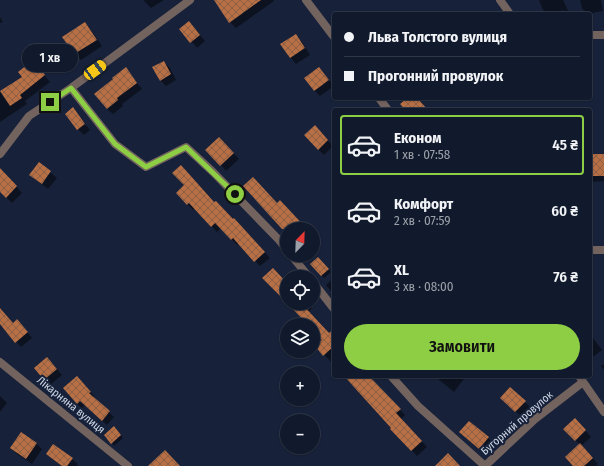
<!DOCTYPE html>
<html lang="uk">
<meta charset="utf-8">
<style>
:root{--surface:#111a2c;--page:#1a2334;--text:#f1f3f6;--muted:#9ca1a9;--line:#303848;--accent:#8dce44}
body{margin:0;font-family:"Fira Sans Condensed",sans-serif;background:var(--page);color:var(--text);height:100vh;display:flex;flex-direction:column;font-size:15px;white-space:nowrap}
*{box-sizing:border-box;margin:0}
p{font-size:13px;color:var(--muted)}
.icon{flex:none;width:22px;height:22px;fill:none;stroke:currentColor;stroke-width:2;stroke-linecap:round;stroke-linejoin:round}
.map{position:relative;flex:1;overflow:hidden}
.sheet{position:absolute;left:332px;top:108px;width:260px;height:270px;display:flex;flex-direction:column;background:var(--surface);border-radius:4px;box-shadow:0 1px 3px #0004,0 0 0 1px var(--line)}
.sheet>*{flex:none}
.hud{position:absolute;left:332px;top:12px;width:260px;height:88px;border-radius:4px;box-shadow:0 1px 3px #0004,0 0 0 1px var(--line);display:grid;align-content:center;height:88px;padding:0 12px;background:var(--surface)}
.needle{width:26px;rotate:23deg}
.buttons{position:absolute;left:280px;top:222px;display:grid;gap:8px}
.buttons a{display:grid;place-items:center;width:40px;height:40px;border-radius:50%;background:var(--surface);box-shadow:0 1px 3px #0004,0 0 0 1px var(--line);font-size:20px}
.end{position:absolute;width:18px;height:18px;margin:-9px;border:5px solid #8dce44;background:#111;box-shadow:0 0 0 2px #111}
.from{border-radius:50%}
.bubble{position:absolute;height:28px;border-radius:14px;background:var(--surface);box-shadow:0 1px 3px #0004,0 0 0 1px var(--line);font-size:13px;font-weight:600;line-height:28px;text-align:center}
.car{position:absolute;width:12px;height:24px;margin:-12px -6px;border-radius:5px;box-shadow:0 0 3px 1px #0007;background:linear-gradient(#f5c518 24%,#345 0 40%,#f5c518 0 76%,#345 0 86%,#f5c518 0)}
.hud b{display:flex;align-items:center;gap:14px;height:38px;font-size:15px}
.hud b+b{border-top:1px solid var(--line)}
.hud i{width:10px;height:10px;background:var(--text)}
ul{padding:7px 0 0;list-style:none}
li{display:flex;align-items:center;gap:12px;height:60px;margin:0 8px 6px;padding:0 4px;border:2px solid transparent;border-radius:4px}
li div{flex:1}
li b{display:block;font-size:15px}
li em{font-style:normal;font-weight:600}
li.on{border-color:var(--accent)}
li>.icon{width:36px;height:36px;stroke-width:1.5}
.primary-button{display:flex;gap:8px;margin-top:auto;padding:8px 12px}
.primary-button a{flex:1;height:46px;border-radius:24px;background:var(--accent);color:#111;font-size:16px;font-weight:600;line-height:46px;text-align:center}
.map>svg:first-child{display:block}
</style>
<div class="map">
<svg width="604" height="466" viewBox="0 0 604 466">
<defs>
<pattern id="building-cross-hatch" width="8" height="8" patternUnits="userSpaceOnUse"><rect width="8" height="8" fill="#b76f45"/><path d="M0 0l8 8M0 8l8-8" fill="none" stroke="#8d5f45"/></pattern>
</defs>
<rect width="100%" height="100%" fill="#17223a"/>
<!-- shadow -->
<path fill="#0007" d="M143 0H164L151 8Z
M217 0H273L274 1 236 28 230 22 216 1Z
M539 0H563L569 13 567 14 563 10 552 14H548L543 10Z
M580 0H601L603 11 587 14 582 8Z
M0 17 3 22 0 23Z
M189 22 205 41 197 48 181 29Z
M85 23 90 29 102 46 81 60 75 54 64 37Z
M295 35 301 41 310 55 296 64 291 58 282 44Z
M33 62 50 82 25 101 27 104 0 122V92L24 77Z
M164 62 170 68 176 80 166 86 160 80Z
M319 68 334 86 320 96 314 90Z
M125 69 142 89 122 104 123 106 113 114 107 109Z
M561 98H581V99H562Z
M73 109 90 130 84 135 78 129Z
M320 132 333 146 324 155 318 149Z
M225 144 239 159 226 171 221 165Z
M590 156H604V181L590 182Z
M39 163 57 178 48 189 30 175Z
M4 174 22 193 12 203 0 191V178Z
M177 193 214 203 239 225 270 258 260 266 239 243 237 245 221 228 217 232 195 208 193 210Z
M318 259 331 272 324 278 312 264Z
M332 280 334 282V295L326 285Z
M288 303H308L312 308 308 312 329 334 334 337V365L316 346 323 340 313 329V325H309Z
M0 308 14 324 22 326 32 338 21 347 0 323Z
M590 334 602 350 590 359Z
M53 364 62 375 50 385 45 379Z
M604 364V370L601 366Z
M344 376H368L405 415 401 419 427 447 417 456Z
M440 376H466L454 392 438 379Z
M82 382 95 397 94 398 114 417 107 425 85 405 82 408 77 404Z
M0 396 7 403 0 412Z
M525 402 531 408 522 417 507 404Z
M580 425 591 437 581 446 598 464 596 466H574L580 445 565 429Z
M117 430 123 438 114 446 112 443Z
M466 438H488L494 443 485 454Z
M36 443 42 449 32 464 17 454 12 448Z
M47 454 72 459 78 464 77 466H62Z"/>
<!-- building -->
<path fill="url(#building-cross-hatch)" d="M214 0H261L229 23Z
M189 21 200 35 190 43 179 29Z
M85 22 97 40 74 54 62 37Z
M296 34 305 48 290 58 280 44Z
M33 60 45 75 20 95 22 98 10 106 0 91 22 77 18 72Z
M164 61 171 74 160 81 152 67Z
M126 67 137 83 117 98 118 100 107 109 94 94 113 79 112 78Z
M319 67 329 80 314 91 304 78Z
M407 98H417L428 110H405L400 104Z
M73 107 85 124 77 130 65 114Z
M315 125 328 140 318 150 304 135Z
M219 137 234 153 220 166 205 150Z
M590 154H604V176H590Z
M39 162 51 171 42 184 29 175Z
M181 165 214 202 216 201 233 219 234 218 265 252 254 262 233 238 231 240 215 223 211 227 189 203 187 205 176 193 184 185 172 173Z
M0 168 17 186 6 198 0 192Z
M253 177 277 203 280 200 307 229H282L243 186Z
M318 257 329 269 321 276 310 264Z
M273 268 287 283V303L262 278Z
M287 303H301L329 333 334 329V346L323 356 315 346 322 340 313 331V325H308Z
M0 308 13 323 17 319 28 332 15 343 0 324Z
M47 357 57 369 44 380 34 368Z
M77 376 91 392 89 393 110 411 102 421 80 401 77 404 63 388Z
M344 376H369L401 409 396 413 422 441 411 451 390 429 391 428Z
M510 387 526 401 515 412 500 398Z
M575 418 586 430 575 441 563 429Z
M469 421 489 437 479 449 459 432Z
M114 426 121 435 111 444 104 435Z
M21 432 37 443 26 459 10 448Z
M580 443 593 458 584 466H573L565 457Z
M53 444 73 458 67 466H62L46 454Z
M165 450 180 466H148Z
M448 453 460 466H435Z"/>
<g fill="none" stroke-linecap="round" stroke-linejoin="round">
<!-- minor -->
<path stroke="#73635f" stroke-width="8" d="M306 0 334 37
M500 0 510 14
M590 35H604
M71 88 115 144 146 167 186 147 213 172 279 240 287 250
M379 98 388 110
M0 154 29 116 71 88 190 0
M590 250H604
M291 255 309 277
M313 282 334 309
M0 362 128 466
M391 376 418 406 485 466
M579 376 604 412
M485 466 535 419 583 382"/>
</g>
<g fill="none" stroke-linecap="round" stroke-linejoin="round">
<!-- route -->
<path stroke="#8dce44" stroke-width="5" d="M50 102 71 88 115 144 146 167 186 147 235 194"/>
</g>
<g text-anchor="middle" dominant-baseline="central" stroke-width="4" stroke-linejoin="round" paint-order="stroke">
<!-- street labels -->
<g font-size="11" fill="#ced6e6" stroke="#17223a">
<text transform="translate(71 405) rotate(39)">Лікарняна вулиця</text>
<text transform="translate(517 423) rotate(-41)">Бугорний провулок</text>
</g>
</g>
</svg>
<div class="buttons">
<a><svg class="needle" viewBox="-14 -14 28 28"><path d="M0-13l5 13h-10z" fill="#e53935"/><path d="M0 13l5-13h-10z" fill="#9ca1a9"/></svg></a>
<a><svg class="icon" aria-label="locate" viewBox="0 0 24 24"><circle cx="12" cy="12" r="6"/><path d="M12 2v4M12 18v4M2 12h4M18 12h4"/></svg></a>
<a><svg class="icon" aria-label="layers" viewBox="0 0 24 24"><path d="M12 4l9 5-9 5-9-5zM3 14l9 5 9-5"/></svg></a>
<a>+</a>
<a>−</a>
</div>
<i class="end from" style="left:235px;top:194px"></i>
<i class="end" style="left:50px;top:102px"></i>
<div class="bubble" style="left:22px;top:44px;width:56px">1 хв</div>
<i class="car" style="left:95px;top:70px;rotate:54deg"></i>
<div class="hud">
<b><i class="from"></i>Льва Толстого вулиця</b>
<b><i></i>Прогонний провулок</b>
</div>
<section class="sheet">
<ul>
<li class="on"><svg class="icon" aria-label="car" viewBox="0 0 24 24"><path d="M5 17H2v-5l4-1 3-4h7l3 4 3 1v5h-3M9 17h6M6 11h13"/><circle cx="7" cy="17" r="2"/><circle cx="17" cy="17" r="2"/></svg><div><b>Економ</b><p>1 хв · 07:58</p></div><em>45 ₴</em></li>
<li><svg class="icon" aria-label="car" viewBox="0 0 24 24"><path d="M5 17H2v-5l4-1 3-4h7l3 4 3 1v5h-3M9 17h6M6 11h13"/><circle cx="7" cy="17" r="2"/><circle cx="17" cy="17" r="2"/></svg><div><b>Комфорт</b><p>2 хв · 07:59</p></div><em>60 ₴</em></li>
<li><svg class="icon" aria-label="car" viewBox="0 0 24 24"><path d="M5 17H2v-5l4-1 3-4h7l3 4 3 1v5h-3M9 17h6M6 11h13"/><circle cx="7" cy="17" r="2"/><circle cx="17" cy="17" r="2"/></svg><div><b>XL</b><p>3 хв · 08:00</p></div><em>76 ₴</em></li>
</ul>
<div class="primary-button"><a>Замовити</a></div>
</section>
</div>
